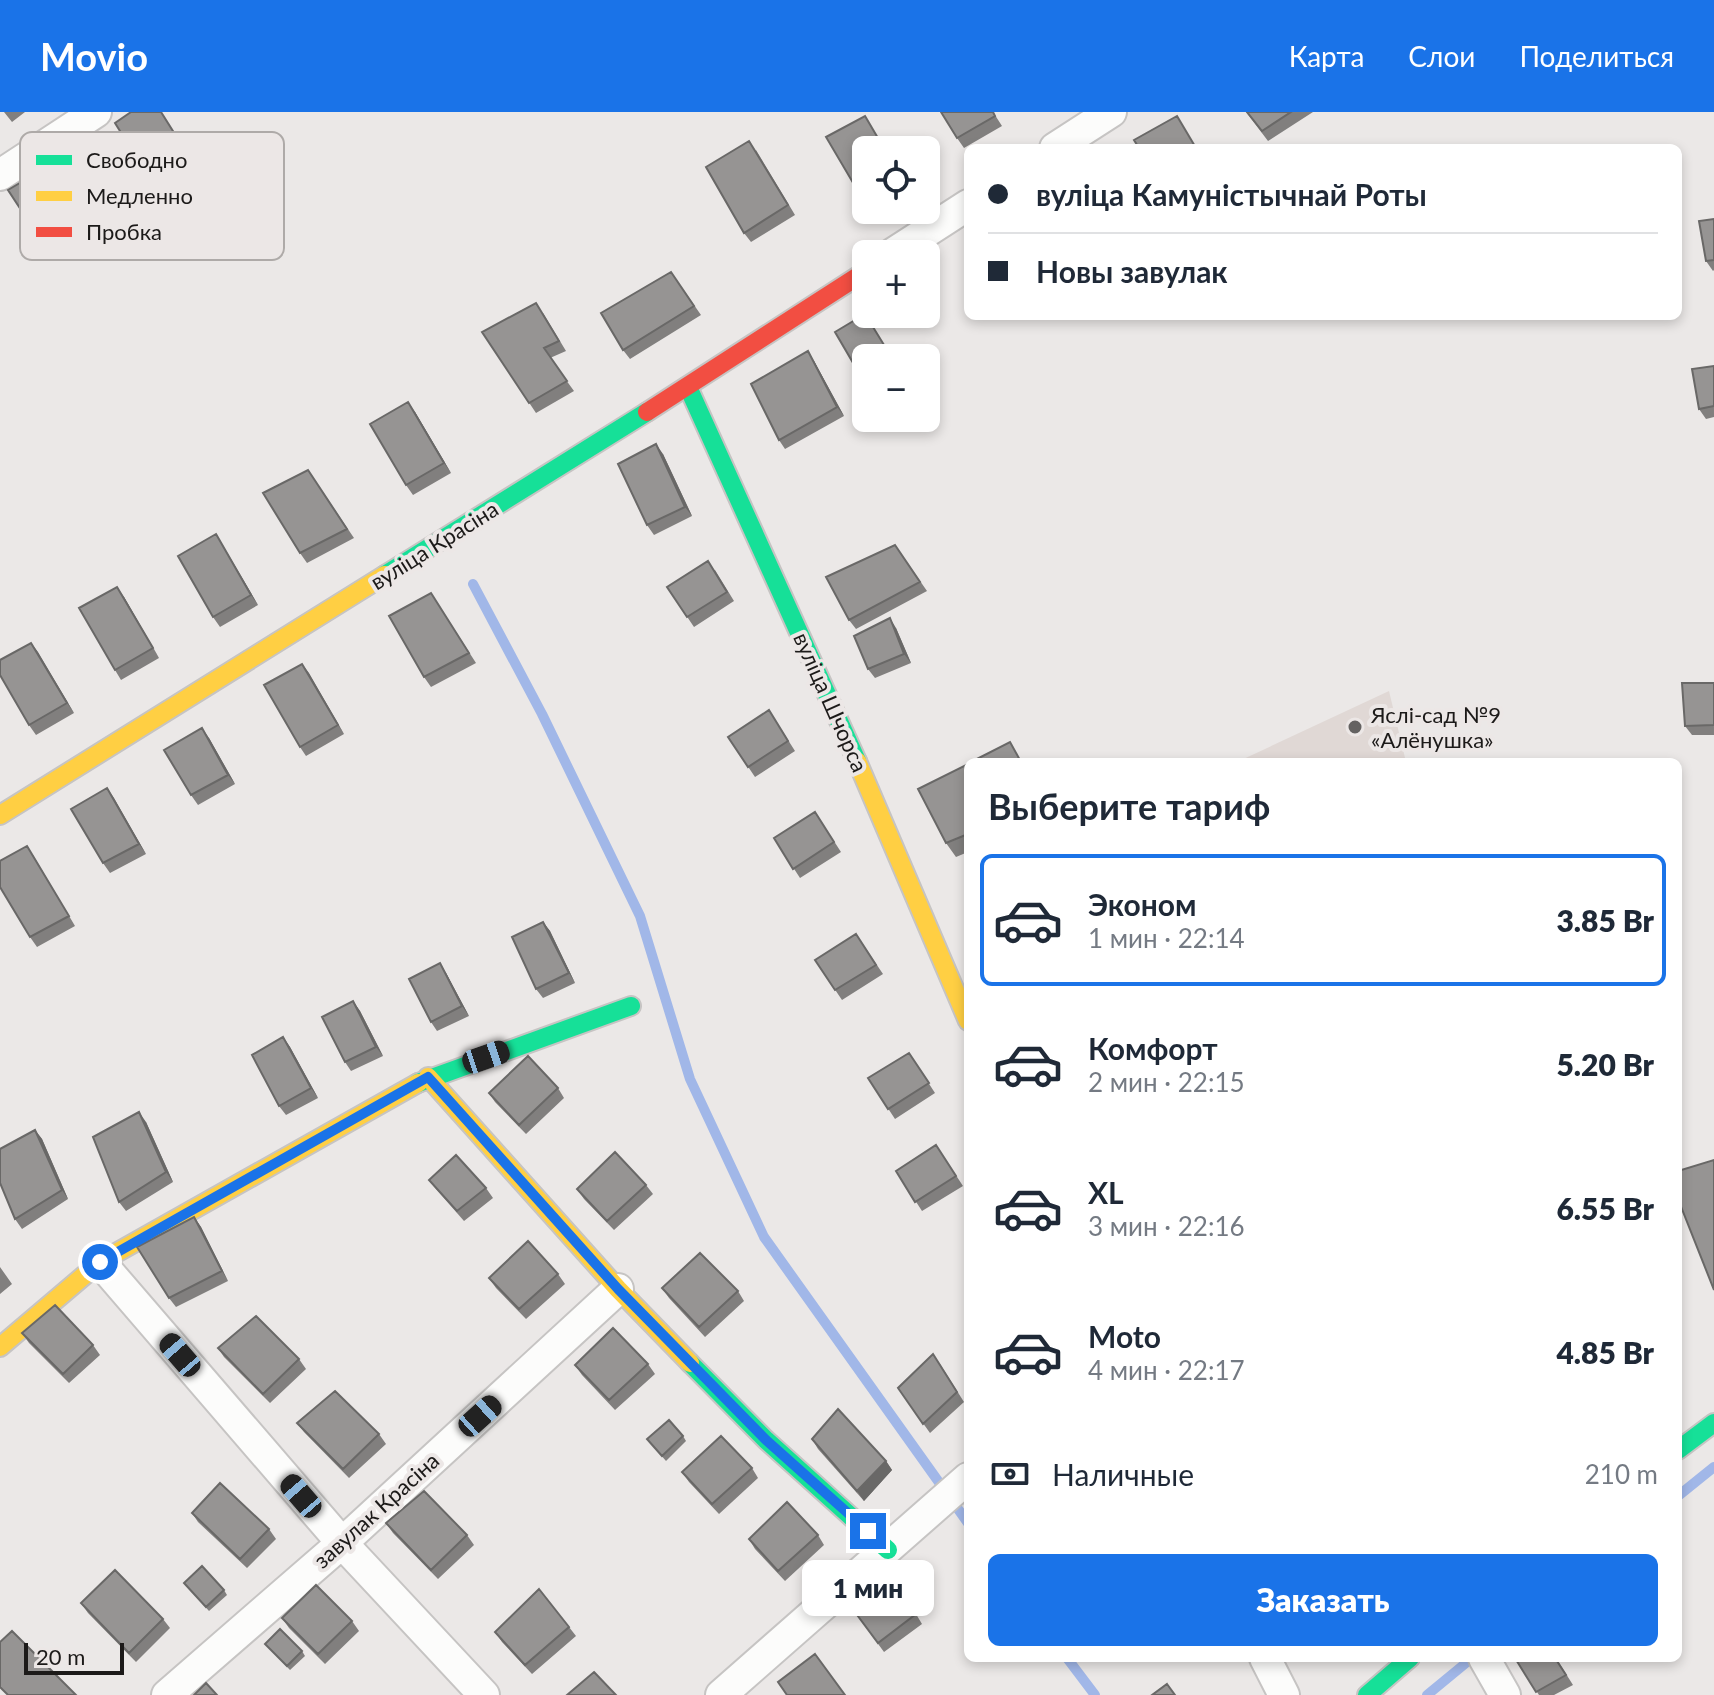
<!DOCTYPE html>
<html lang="ru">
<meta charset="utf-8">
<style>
:root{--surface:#fff;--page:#f2f2f3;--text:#1f2937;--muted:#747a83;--line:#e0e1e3;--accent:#1a73e8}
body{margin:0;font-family:Lato,sans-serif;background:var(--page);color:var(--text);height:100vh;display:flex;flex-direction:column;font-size:30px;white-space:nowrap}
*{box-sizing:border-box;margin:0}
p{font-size:26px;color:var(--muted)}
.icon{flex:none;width:44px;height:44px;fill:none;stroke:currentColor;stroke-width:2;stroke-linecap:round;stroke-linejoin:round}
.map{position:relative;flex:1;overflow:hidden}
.side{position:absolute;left:964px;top:646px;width:718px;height:904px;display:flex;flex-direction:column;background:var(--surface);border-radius:12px;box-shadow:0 4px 12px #0003}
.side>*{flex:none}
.guide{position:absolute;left:964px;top:32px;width:718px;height:176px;border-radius:12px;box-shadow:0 4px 12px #0003;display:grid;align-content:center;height:176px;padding:0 24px;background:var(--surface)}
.controls{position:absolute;left:852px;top:24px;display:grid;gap:16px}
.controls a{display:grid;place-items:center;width:88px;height:88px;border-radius:12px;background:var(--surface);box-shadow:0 4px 12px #0003;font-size:40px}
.scale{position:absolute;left:24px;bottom:20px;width:100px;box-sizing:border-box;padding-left:8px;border:4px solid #1c1a19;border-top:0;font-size:22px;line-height:28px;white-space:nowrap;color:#1c1a19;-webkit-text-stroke:6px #ece7e6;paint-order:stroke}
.end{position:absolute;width:36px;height:36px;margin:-18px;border:10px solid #1a73e8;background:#fff;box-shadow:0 0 0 4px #fff}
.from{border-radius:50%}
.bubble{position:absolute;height:56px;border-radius:12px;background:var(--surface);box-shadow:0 4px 12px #0003;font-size:26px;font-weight:800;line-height:56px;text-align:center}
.car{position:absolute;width:24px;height:48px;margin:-24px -12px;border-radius:10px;box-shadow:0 0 6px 2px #0007;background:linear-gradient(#222 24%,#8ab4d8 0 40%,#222 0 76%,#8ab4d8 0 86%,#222 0)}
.guide b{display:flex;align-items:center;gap:28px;height:76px;font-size:30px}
.guide b+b{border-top:2px solid var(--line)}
.guide i{width:20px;height:20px;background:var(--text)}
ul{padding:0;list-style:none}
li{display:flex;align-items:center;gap:24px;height:132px;margin:0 16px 12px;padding:0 8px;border:4px solid transparent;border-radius:12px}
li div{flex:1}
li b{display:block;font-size:30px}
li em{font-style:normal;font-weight:800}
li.on{border-color:var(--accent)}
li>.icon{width:72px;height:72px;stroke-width:1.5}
h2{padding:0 24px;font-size:36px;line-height:96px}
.pay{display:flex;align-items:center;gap:20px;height:88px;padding:0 24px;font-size:30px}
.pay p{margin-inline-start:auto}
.action{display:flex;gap:16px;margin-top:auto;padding:16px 24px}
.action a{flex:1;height:92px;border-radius:12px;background:var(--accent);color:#fff;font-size:32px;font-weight:800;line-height:92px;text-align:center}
header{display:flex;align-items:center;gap:48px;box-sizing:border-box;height:112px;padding:0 40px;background:var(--accent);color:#fff}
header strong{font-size:38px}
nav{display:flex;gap:44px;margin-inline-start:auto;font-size:28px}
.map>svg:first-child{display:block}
</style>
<header>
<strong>Movio</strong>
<nav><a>Карта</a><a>Слои</a><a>Поделиться</a></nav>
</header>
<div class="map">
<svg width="1714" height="1583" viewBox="0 0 1714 1583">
<rect width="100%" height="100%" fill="#ebe8e7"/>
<!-- built -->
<path fill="#e0d8d5" d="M1389 579 1406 650H1237Z"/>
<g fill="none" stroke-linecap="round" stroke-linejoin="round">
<!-- stream -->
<path stroke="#a1b7e8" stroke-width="10" d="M473 472 542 602 640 804 690 967 764 1125 968 1411
M1678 1384 1714 1355
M1067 1546 1095 1583
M1427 1583 1472 1546"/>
<defs>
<path id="street" d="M1055 36 1111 0
M0 63 96 0
M892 142 968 93
M100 1150 342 1431 484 1583
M1265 1546 1284 1583
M1484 1546 1505 1583
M167 1583 342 1431 618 1177
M721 1583 968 1366"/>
<path id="fast" d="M688 275 857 649
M385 463 647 300
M418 971 631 894
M690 1251 766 1328 888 1438
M1678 1338 1714 1311
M1367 1583 1410 1546"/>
<path id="slow" d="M857 649 968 909
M0 703 385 463
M428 965 618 1177 690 1251
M0 1235 100 1150 418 971"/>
<path id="jam" d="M647 300 866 159"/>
</defs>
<!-- street casing -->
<use href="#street" stroke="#c6c4c3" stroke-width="34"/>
<!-- fast casing -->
<use href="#fast" stroke="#c6c4c3" stroke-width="22"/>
<!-- slow casing -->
<use href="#slow" stroke="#c6c4c3" stroke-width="22"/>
<!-- jam casing -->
<use href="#jam" stroke="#c6c4c3" stroke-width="22"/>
<!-- street -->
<use href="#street" stroke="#fcfcfb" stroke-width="30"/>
<!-- fast -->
<use href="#fast" stroke="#16e098" stroke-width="18"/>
<!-- slow -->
<use href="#slow" stroke="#ffcf43" stroke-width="18"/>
<!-- jam -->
<use href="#jam" stroke="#f24e42" stroke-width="18"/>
</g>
<!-- wall -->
<path fill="#817f7e" d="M4 0H25L12 10Z
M131 0H161L194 53 157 76 150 67Z
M993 0 1002 14 964 36 957 26Z
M1246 0H1313L1268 29Z
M95 38 115 69 95 83 91 78Z
M756 38 795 103 751 130 744 121Z
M45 56 90 123 53 146 8 78Z
M1714 107V158L1713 159 1706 149Z
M671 160 701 203 630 247 623 238Z
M543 201 566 239 550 246 574 279 536 301 482 220Z
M814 249 844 304 785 337 779 328Z
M1714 254V305L1706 307 1699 297Z
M415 300 451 361 413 383 406 373Z
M663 342 692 404 654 423 647 413Z
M308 358 354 426 307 451 300 441Z
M216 422 258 493 220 515 213 505Z
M895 433 927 479 856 517 849 508Z
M715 458 734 489 694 515 667 475Z
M431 481 476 551 431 575 424 565Z
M124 485 159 546 121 568 115 558Z
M896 516 911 551 875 566 868 557Z
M31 531 74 601 36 623 29 613Z
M302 552 344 622 306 644 300 635Z
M1714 571V623H1692L1685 614Z
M769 598 795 639 755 665 728 625Z
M209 626 235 672 198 693 191 683Z
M968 652V740L956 745 946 731Z
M107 676 146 742 110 761 103 751Z
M815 700 841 740 800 766 774 726Z
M33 743 75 814 37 835 30 825Z
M543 810 550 819 575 871 543 886 536 877Z
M856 822 883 862 842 888 815 848Z
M446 861 469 904 437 919 431 910Z
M353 889 360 899 383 944 351 959 345 950Z
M283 925 290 935 318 986 286 1003 279 994Z
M909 941 935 981 895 1007 868 966Z
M558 976 564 986 526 1022 495 990 489 981Z
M146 1010 173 1070 126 1099 119 1090Z
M35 1018 42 1027 68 1087 22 1117 15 1107Z
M936 1033 963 1074 922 1099 896 1059Z
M429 1068 486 1076 493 1086 464 1109 436 1077Z
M646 1073 653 1082 614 1118 584 1087 577 1077Z
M194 1105 201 1115 228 1169 176 1195 169 1186Z
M0 1155 12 1172 0 1182Z
M558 1162 565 1172 526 1207 496 1176 489 1166Z
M662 1176 738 1179 744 1189 705 1225 669 1186Z
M22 1221 93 1233 100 1243 69 1271 29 1231Z
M218 1236 299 1247 306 1257 270 1291 224 1245Z
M648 1252 655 1262 615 1298 582 1263 575 1253Z
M940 1252 964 1290 930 1321 898 1276Z
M297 1311 379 1322 386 1332 349 1366 304 1320Z
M683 1324 686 1329 666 1349 647 1327Z
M812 1327 886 1349 892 1358 864 1389 818 1337Z
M752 1356 758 1366 719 1402 689 1370 682 1360Z
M192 1401 269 1417 276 1427 247 1456 198 1410Z
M386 1411 467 1423 474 1433 438 1467 393 1421Z
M818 1423 824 1433 785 1469 755 1437 749 1427Z
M184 1471 224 1478 227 1483 209 1499Z
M846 1488 916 1502 922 1512 884 1540Z
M81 1491 163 1507 170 1516 136 1550 88 1501Z
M282 1506 352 1509 359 1519 325 1552 289 1516Z
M569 1515 576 1524 532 1562 502 1530 495 1520Z
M265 1532 302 1539 305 1544 290 1558Z
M1515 1546H1556L1573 1573 1554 1583H1539Z"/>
<!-- shaded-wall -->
<path fill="#696867" d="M808 239 814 249 844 304 837 295Z
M408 290 415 300 451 361 444 351Z
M656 332 663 342 692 404 685 395Z
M216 422 222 432 258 493 251 483Z
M117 475 124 485 159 546 153 536Z
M890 506 896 516 911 551 904 542Z
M31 531 38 540 74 601 67 591Z
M302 552 309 561 344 622 338 613Z
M202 616 209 626 235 672 228 663Z
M107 676 114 686 146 742 139 732Z
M543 810 550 819 575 871 569 861Z
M440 851 446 861 469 904 462 894Z
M353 889 360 899 383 944 376 935Z
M283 925 290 935 318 986 311 976Z
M139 1000 146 1010 173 1070 166 1060Z
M35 1018 42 1027 68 1087 62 1078Z
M194 1105 201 1115 228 1169 222 1159Z
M886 1349 892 1358 864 1389 857 1379Z"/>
<!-- building -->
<path fill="#969493" stroke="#696867" stroke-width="2" d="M131 0H161L188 43 150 67 115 11Z
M941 0H993L995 4 957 26Z
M1247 0H1291L1262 19Z
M865 4 885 38H866V84L862 86 826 25Z
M1177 4 1196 36H1139L1134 28Z
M749 29 788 93 744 121 706 55Z
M45 56 83 113 46 136 8 78Z
M1714 107V148L1706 149 1699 109Z
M671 160 694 194 623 238 601 201Z
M536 191 559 229 544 236 567 269 529 291 482 220Z
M865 202 892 246H866V273L835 220Z
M808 239 837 295 779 328 751 272Z
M1714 254V294L1699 297 1692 257Z
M408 290 444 351 406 373 370 312Z
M656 332 685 395 647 413 618 352Z
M308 358 347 417 300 441 263 381Z
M216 422 251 483 213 505 178 444Z
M895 433 920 470 849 508 826 465Z
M708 449 727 480 687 505 667 475Z
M117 475 153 536 115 558 79 496Z
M431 481 469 541 424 565 389 504Z
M890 506 904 542 868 557 854 524Z
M31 531 67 591 29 613 0 563V548Z
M302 552 338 613 300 635 264 573Z
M1682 571H1714V613L1685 614Z
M769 598 788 629 748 655 728 625Z
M202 616 228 663 191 683 164 638Z
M1010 630 1021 650H971Z
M968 652V722L946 731 918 677Z
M107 676 139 732 103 751 71 697Z
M815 700 834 730 793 757 774 726Z
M27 734 69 804 30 825 0 775V749Z
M543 810 569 861 536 877 512 825Z
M856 822 876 853 835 878 815 848Z
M440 851 462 894 431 910 409 867Z
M353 889 376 935 345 950 322 905Z
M283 925 311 976 279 994 252 943Z
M909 941 929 971 888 997 868 966Z
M528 944 558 976 519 1013 489 981Z
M139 1000 166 1060 119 1090 93 1025Z
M35 1018 62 1078 15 1107 0 1071V1037Z
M936 1033 956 1064 915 1090 896 1059Z
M615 1040 646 1073 607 1109 577 1077Z
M456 1043 486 1076 457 1099 429 1068Z
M1714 1048V1178L1678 1087V1059Z
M194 1105 222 1159 169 1186 137 1135Z
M528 1129 558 1162 519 1197 489 1166Z
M700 1141 738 1179 699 1215 662 1176Z
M55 1193 93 1233 63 1262 22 1221Z
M256 1204 299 1247 263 1282 218 1236Z
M613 1216 648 1252 609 1288 575 1253Z
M933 1242 957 1280 923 1312 898 1276Z
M335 1279 379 1322 343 1357 297 1311Z
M838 1297 886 1349 857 1379 812 1327Z
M669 1308 683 1324 662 1344 647 1327Z
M721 1324 752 1356 712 1392 682 1360Z
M220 1371 269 1417 240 1447 192 1401Z
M424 1379 467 1423 431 1458 386 1411Z
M787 1390 818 1423 778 1459 749 1427Z
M202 1454 224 1478 206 1495 184 1471Z
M115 1458 163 1507 129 1541 81 1491Z
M883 1460 916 1502 878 1531 846 1488Z
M316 1473 352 1509 318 1542 282 1506Z
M539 1477 569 1515 525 1553 495 1520Z
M280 1517 302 1539 287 1554 265 1532Z
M12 1519 76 1583H8L0 1575V1530Z
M815 1542 845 1583H787L778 1570Z
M1515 1546H1555L1566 1563 1536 1580Z
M594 1560 616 1583H567Z
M206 1571 217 1583H194Z
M1167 1572 1175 1583H1152Z"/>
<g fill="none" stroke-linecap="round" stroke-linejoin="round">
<!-- route -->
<path stroke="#1a73e8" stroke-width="10" d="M100 1150 428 965 618 1177 766 1328 868 1419"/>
</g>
<!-- markers -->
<circle fill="#646261" stroke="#ece7e6" stroke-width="3" cx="1355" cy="615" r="8"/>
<g text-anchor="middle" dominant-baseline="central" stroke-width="8" stroke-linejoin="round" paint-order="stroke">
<!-- street labels -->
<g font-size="22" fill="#1c1a19" stroke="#ece7e6">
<text transform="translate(434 433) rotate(-32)">вуліца Красіна</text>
<text transform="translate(831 590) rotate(66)">вуліца Шчорса</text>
<text transform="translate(376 1398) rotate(-42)">завулак Красіна</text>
</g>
<!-- poi labels -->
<g font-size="22" fill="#1c1a19" stroke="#ece7e6" text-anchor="start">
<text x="1371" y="602">Яслі-сад №9<tspan x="1371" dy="25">«Алёнушка»</tspan></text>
</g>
</g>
<!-- legend -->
<rect x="20" y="20" width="264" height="128" rx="12" fill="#ece7e6" stroke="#aeaaa8" stroke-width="2"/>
<rect x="36" y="43" width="36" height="10" fill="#16e098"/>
<rect x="36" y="79" width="36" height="10" fill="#ffcf43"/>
<rect x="36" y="115" width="36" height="10" fill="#f24e42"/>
<g font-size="22" fill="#1c1a19">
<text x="86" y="56">Свободно</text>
<text x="86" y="92">Медленно</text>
<text x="86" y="128">Пробка</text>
</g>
</svg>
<div class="controls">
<a><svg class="icon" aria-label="locate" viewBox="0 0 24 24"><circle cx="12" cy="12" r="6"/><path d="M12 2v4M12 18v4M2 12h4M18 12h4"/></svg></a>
<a>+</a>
<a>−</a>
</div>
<div class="scale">20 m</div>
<i class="end from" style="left:100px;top:1150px"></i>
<i class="end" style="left:868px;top:1419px"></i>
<div class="bubble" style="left:802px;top:1448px;width:132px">1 мин</div>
<i class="car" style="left:486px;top:945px;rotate:71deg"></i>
<i class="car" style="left:180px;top:1243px;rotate:319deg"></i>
<i class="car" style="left:480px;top:1304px;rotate:48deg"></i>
<i class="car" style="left:301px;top:1384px;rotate:319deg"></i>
<div class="guide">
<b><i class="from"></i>вуліца Камуністычнай Роты</b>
<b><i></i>Новы завулак</b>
</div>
<section class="side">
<h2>Выберите тариф</h2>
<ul>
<li class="on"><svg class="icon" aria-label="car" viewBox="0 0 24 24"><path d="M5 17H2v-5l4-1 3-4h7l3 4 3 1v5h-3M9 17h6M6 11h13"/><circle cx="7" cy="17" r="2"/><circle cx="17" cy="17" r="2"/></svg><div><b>Эконом</b><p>1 мин · 22:14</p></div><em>3.85 Br</em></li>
<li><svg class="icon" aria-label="car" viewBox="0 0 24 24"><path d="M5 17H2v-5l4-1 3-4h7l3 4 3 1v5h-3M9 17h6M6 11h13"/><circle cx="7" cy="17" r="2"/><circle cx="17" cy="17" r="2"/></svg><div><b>Комфорт</b><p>2 мин · 22:15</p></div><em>5.20 Br</em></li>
<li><svg class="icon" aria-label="car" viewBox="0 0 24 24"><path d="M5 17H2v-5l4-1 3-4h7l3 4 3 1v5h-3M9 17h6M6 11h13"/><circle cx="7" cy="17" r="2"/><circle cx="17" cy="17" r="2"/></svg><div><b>XL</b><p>3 мин · 22:16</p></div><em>6.55 Br</em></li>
<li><svg class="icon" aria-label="car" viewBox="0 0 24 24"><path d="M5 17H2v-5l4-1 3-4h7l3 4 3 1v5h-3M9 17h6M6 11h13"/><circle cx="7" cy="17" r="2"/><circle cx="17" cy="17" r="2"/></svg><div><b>Moto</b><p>4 мин · 22:17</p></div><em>4.85 Br</em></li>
</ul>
<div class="pay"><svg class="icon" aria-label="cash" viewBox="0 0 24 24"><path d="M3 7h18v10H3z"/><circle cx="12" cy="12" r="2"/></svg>Наличные<p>210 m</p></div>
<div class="action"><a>Заказать</a></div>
</section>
</div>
